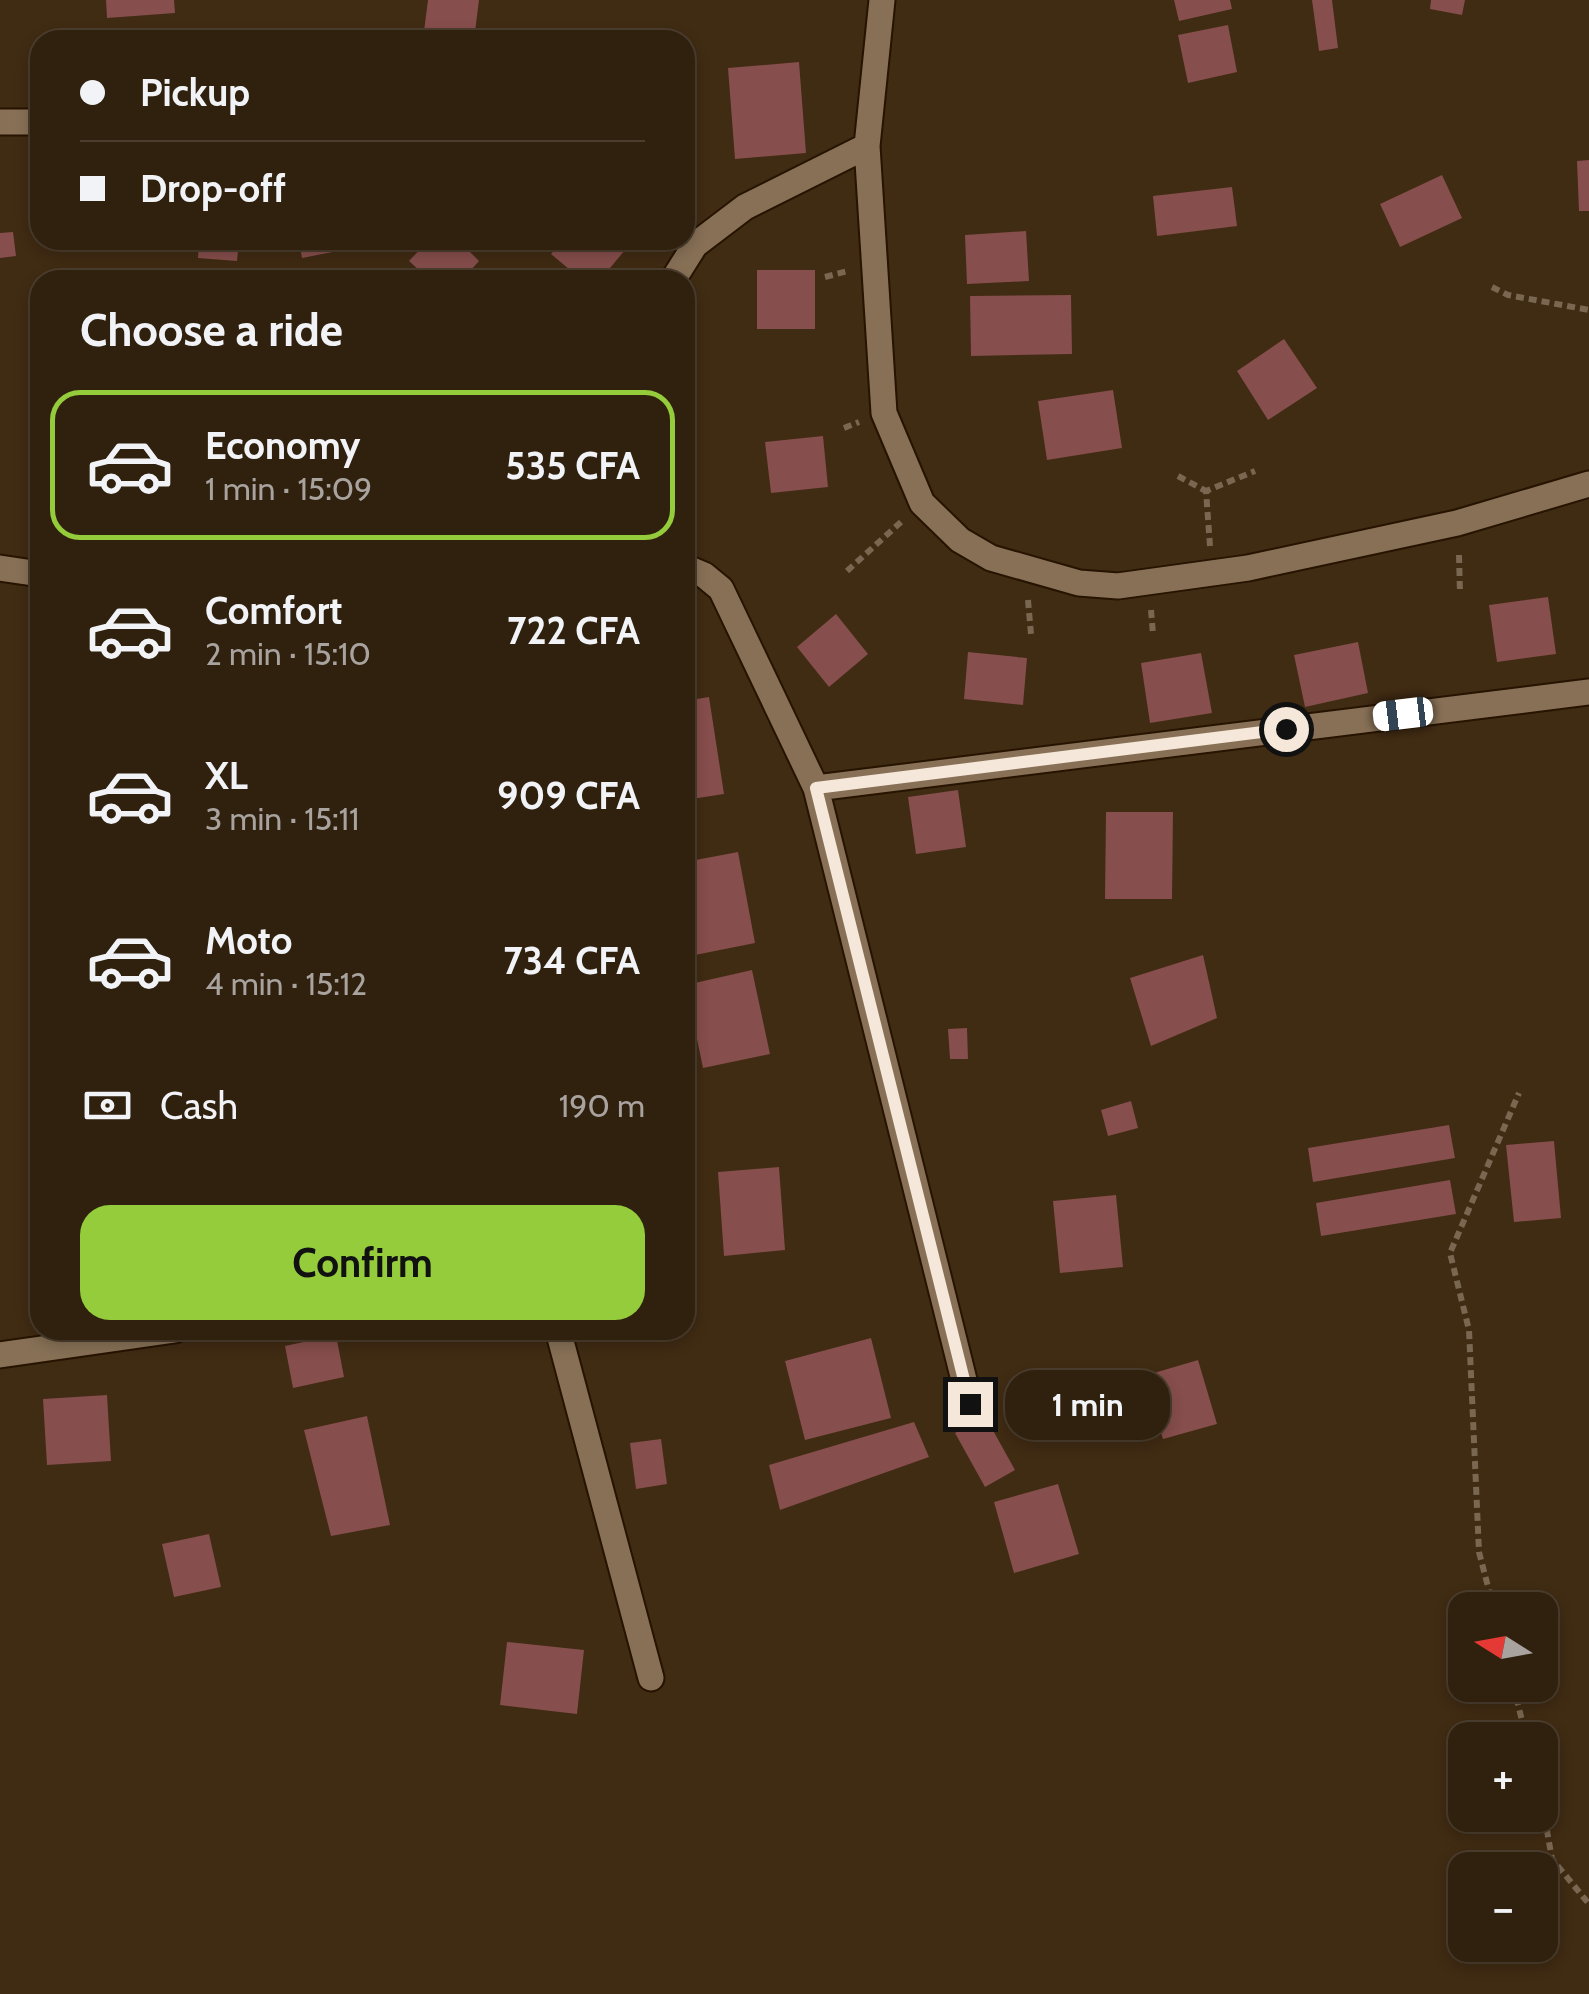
<!DOCTYPE html>
<meta charset="utf-8">
<style>
:root{--surface:#30200e;--page:#382817;--text:#f1f3f6;--muted:#a8a39e;--line:#4b3e2e;--accent:#94cc3c}
body{margin:0;font-family:Cabin,sans-serif;background:var(--page);color:var(--text);height:100vh;display:flex;flex-direction:column;font-size:38px;white-space:nowrap}
*{box-sizing:border-box;margin:0}
p{font-size:32px;color:var(--muted)}
.icon{flex:none;width:55px;height:55px;fill:none;stroke:currentColor;stroke-width:2;stroke-linecap:round;stroke-linejoin:round}
.map{position:relative;flex:1;overflow:hidden}
.panel{position:absolute;left:30px;top:270px;width:665px;height:1070px;display:flex;flex-direction:column;background:var(--surface);border-radius:30px;box-shadow:0 5px 15px #0003,0 0 0 2px var(--line)}
.panel>*{flex:none}
.top-card{position:absolute;left:30px;top:30px;width:665px;height:220px;border-radius:30px;box-shadow:0 5px 15px #0003,0 0 0 2px var(--line);display:grid;align-content:center;height:220px;padding:0 50px;background:var(--surface)}
.needle{width:65px;rotate:281deg}
.buttons{position:absolute;left:1448px;top:1592px;display:grid;gap:20px}
.buttons a{display:grid;place-items:center;width:110px;height:110px;border-radius:20px;background:var(--surface);box-shadow:0 5px 15px #0003,0 0 0 2px var(--line);font-size:50px}
.end{position:absolute;width:45px;height:45px;margin:-22px;border:12px solid #f5e8da;background:#111;box-shadow:0 0 0 5px #111}
.from{border-radius:50%}
.bubble{position:absolute;height:70px;border-radius:30px;background:var(--surface);box-shadow:0 5px 15px #0003,0 0 0 2px var(--line);font-size:32px;font-weight:800;line-height:70px;text-align:center}
.car{position:absolute;width:30px;height:60px;margin:-30px -15px;border-radius:12px;box-shadow:0 0 8px 2px #0007;background:linear-gradient(#fff 24%,#345 0 40%,#fff 0 76%,#345 0 86%,#fff 0)}
.top-card b{display:flex;align-items:center;gap:35px;height:95px;font-size:38px}
.top-card b+b{border-top:2px solid var(--line)}
.top-card i{width:25px;height:25px;background:var(--text)}
ul{padding:0;list-style:none}
li{display:flex;align-items:center;gap:30px;height:150px;margin:0 20px 15px;padding:0 30px;border:5px solid transparent;border-radius:30px}
li div{flex:1}
li b{display:block;font-size:38px}
li em{font-style:normal;font-weight:800}
li.current{border-color:var(--accent)}
li>.icon{width:90px;height:90px;stroke-width:1.5}
h2{padding:0 50px;font-size:45px;line-height:120px}
.pay{display:flex;align-items:center;gap:25px;height:110px;padding:0 50px;font-size:38px}
.pay p{margin-inline-start:auto}
.action{display:flex;gap:20px;margin-top:auto;padding:20px 50px}
.action a{flex:1;height:115px;border-radius:30px;background:var(--accent);color:#111;font-size:40px;font-weight:800;line-height:115px;text-align:center}
.map>svg:first-child{display:block}
</style>
<div class="map">
<svg width="1589" height="1994" viewBox="0 0 1589 1994">
<rect width="100%" height="100%" fill="#402b13"/>
<!-- building -->
<path fill="#864e4c" d="M106 0H174L175 13 107 18Z
M428 0H479L474 40 423 39Z
M1174 0H1230L1232 9 1179 21Z
M1312 0H1332L1338 48 1319 51Z
M1431 0H1465L1462 15 1430 9Z
M1228 25 1237 72 1188 83 1178 35Z
M799 62 806 153 735 159 728 68Z
M1589 160V211H1579L1577 161Z
M1442 175 1462 218 1400 247 1380 204Z
M1232 187 1237 226 1157 236 1153 196Z
M1026 231 1029 281 967 284 965 235Z
M13 232 16 256 0 258V233Z
M199 240H239L237 261 198 258Z
M299 240H357L358 247 302 258Z
M429 240H458L479 261 462 280H430L409 261Z
M563 240H626L630 244 600 280H582L551 254Z
M757 270H815V329H757Z
M1071 295 1072 354 971 356 970 296Z
M1284 339 1317 388 1268 420 1237 371Z
M1113 390 1122 448 1047 460 1038 401Z
M823 436 828 487 771 493 765 442Z
M1548 597 1556 654 1497 662 1489 605Z
M836 614 868 654 829 687 797 647Z
M1358 642 1368 693 1305 707 1294 655Z
M968 652 1027 658 1023 705 964 699Z
M1201 653 1212 713 1150 723 1141 663Z
M709 697 724 794 685 800V701Z
M958 790 966 847 916 854 908 797Z
M1106 812H1173L1172 899H1105Z
M738 852 755 943 685 957V862Z
M1203 955 1217 1018 1151 1046 1130 978Z
M752 970 770 1054 703 1068 686 985Z
M967 1028 968 1059H950L948 1029Z
M1131 1101 1138 1128 1108 1136 1101 1110Z
M1449 1125 1455 1158 1313 1182 1308 1148Z
M1554 1141 1561 1218 1514 1222 1506 1145Z
M779 1167 785 1250 724 1256 718 1172Z
M1450 1180 1456 1214 1321 1236 1316 1203Z
M1116 1195 1123 1267 1060 1273 1053 1201Z
M336 1335 344 1377 293 1388 285 1346Z
M871 1338 891 1418 805 1440 785 1361Z
M1198 1360 1217 1424 1163 1439 1144 1376Z
M107 1395 111 1461 47 1465 43 1399Z
M367 1416 390 1525 331 1536 304 1430Z
M985 1416 1015 1470 985 1487 955 1433Z
M914 1422 929 1457 780 1510 769 1465Z
M661 1439 667 1484 636 1489 630 1443Z
M1058 1484 1079 1554 1014 1573 994 1502Z
M209 1534 221 1587 174 1597 162 1544Z
M507 1642 584 1650 577 1714 500 1705Z"/>
<g fill="none" stroke-linecap="round" stroke-linejoin="round">
<defs>
<path id="minor" d="M0 122H40
M867 146 882 0
M673 280 695 245 745 207 867 146 884 413 922 503 960 540 991 558 1079 583 1118 586 1248 568 1457 523 1589 484
M685 567 704 575 721 589 816 788 1589 692
M0 568 40 574
M816 788 970 1404
M558 1330 651 1678
M0 1355 175 1330"/>
</defs>
<!-- minor casing -->
<use href="#minor" stroke="#261300" stroke-width="29"/>
<!-- path -->
<path stroke="#796752" stroke-width="6" stroke-dasharray="8 5" stroke-linecap="butt" d="M825 277 848 271
M1492 287 1508 295 1589 310
M844 428 859 422
M1178 476 1206 491
M1210 546 1206 491 1255 471
M1459 555 1460 594
M847 571 901 522
M1028 600 1031 634
M1151 610 1153 634
M1494 1610 1479 1552 1469 1330 1450 1253 1519 1093
M1513 1685 1527 1740
M1540 1791 1552 1859 1589 1904"/>
<!-- minor -->
<use href="#minor" stroke="#877056" stroke-width="25"/>
</g>
<g fill="none" stroke-linecap="round" stroke-linejoin="round">
<!-- route -->
<path stroke="#f5e8da" stroke-width="12" d="M970 1404 816 788 1286 729"/>
</g>
</svg>
<div class="buttons">
<a><svg class="needle" viewBox="-14 -14 28 28"><path d="M0-13l5 13h-10z" fill="#e53935"/><path d="M0 13l5-13h-10z" fill="#a8a39e"/></svg></a>
<a>+</a>
<a>−</a>
</div>
<i class="end from" style="left:1286px;top:729px"></i>
<i class="end" style="left:970px;top:1404px"></i>
<div class="bubble" style="left:1005px;top:1370px;width:165px">1 min</div>
<i class="car" style="left:1403px;top:714px;rotate:263deg"></i>
<div class="top-card">
<b><i class="from"></i>Pickup</b>
<b><i></i>Drop-off</b>
</div>
<section class="panel">
<h2>Choose a ride</h2>
<ul>
<li class="current"><svg class="icon" aria-label="car" viewBox="0 0 24 24"><path d="M5 17H2v-5l4-1 3-4h7l3 4 3 1v5h-3M9 17h6M6 11h13"/><circle cx="7" cy="17" r="2"/><circle cx="17" cy="17" r="2"/></svg><div><b>Economy</b><p>1 min · 15:09</p></div><em>535 CFA</em></li>
<li><svg class="icon" aria-label="car" viewBox="0 0 24 24"><path d="M5 17H2v-5l4-1 3-4h7l3 4 3 1v5h-3M9 17h6M6 11h13"/><circle cx="7" cy="17" r="2"/><circle cx="17" cy="17" r="2"/></svg><div><b>Comfort</b><p>2 min · 15:10</p></div><em>722 CFA</em></li>
<li><svg class="icon" aria-label="car" viewBox="0 0 24 24"><path d="M5 17H2v-5l4-1 3-4h7l3 4 3 1v5h-3M9 17h6M6 11h13"/><circle cx="7" cy="17" r="2"/><circle cx="17" cy="17" r="2"/></svg><div><b>XL</b><p>3 min · 15:11</p></div><em>909 CFA</em></li>
<li><svg class="icon" aria-label="car" viewBox="0 0 24 24"><path d="M5 17H2v-5l4-1 3-4h7l3 4 3 1v5h-3M9 17h6M6 11h13"/><circle cx="7" cy="17" r="2"/><circle cx="17" cy="17" r="2"/></svg><div><b>Moto</b><p>4 min · 15:12</p></div><em>734 CFA</em></li>
</ul>
<div class="pay"><svg class="icon" aria-label="cash" viewBox="0 0 24 24"><path d="M3 7h18v10H3z"/><circle cx="12" cy="12" r="2"/></svg>Cash<p>190 m</p></div>
<div class="action"><a>Confirm</a></div>
</section>
</div>
